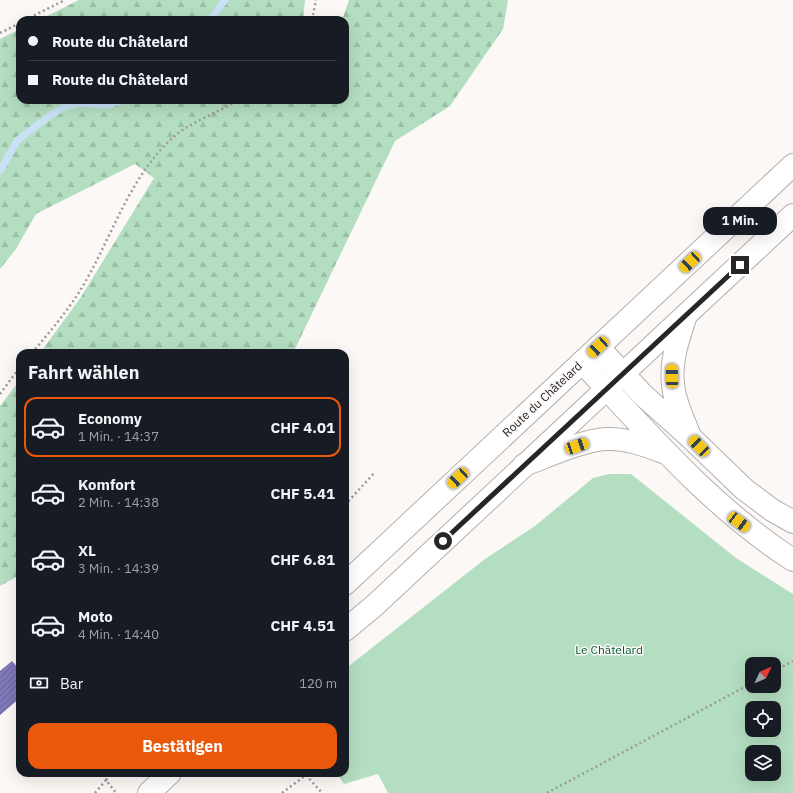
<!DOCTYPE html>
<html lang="de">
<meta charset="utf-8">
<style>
:root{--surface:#171b24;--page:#242831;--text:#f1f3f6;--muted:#9ea1a6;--line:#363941;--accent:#ea580c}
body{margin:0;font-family:"IBM Plex Sans",sans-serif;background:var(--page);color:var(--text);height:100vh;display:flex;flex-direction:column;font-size:15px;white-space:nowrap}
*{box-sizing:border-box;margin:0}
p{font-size:13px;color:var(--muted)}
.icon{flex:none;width:22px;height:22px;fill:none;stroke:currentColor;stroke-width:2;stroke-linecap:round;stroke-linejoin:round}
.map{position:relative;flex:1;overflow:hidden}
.side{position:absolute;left:16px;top:349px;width:333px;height:428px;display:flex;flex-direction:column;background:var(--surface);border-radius:12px;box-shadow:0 4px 16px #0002}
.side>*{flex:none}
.top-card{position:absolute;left:16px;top:16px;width:333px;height:88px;border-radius:12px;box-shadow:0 4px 16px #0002;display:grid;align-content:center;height:88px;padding:0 12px;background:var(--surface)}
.needle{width:26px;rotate:46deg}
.buttons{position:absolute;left:745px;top:657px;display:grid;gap:8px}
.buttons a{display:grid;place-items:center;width:36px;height:36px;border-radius:8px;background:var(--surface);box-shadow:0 4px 16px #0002;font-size:20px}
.end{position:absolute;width:18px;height:18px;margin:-9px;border:5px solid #272525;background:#fff;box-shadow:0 0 0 2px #fff}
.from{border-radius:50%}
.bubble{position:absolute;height:28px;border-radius:12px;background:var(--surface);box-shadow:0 4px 16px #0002;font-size:13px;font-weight:700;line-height:28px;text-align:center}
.car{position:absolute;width:12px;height:24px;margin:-12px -6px;border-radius:5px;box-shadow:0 0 3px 1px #0007;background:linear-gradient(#f5c518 24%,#345 0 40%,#f5c518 0 76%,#345 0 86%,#f5c518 0)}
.top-card b{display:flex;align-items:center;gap:14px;height:38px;font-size:15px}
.top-card b+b{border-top:1px solid var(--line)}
.top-card i{width:10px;height:10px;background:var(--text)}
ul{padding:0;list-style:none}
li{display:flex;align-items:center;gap:12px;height:60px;margin:0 8px 6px;padding:0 4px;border:2px solid transparent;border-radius:12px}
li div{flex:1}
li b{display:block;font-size:15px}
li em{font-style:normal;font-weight:700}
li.current{border-color:var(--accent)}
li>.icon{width:36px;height:36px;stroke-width:1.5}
h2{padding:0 12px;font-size:18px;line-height:48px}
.pay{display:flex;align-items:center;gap:10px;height:44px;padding:0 12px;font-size:15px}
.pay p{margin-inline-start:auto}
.action{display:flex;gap:8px;margin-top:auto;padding:8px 12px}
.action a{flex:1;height:46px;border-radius:12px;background:var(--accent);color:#fff;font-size:16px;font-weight:700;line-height:46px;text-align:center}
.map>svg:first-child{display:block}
</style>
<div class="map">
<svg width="793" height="793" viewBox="0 0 793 793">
<defs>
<pattern id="forest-firs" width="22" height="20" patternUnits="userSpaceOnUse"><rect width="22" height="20" fill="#b4dec1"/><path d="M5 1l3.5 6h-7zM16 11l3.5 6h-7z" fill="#9bbea6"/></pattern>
<pattern id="building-hatch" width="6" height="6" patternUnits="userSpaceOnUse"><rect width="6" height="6" fill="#8079bb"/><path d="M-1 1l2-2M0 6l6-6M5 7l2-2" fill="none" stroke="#696398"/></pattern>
</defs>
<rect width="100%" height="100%" fill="#fcf8f6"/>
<!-- green -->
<path fill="#b4dec1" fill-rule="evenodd" d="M609 474H631L736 558 793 594V793H388L378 774 344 784 336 773H345V669L485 559 535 526 593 478ZM752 664H774V686H752ZM752 708H774V730H752ZM752 752H774V774H752Z"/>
<!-- forest -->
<path fill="url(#forest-firs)" d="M79 0H305L303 20H39Z
M349 0H508L503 29 450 106 395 141 293 353H40L81 297 154 178 135 164 36 214 16 249 0 269V39L20 29V100H345V20H342Z
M20 380V575L0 586V406Z"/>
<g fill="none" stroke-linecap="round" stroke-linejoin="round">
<!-- stream -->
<path stroke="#c9e1f7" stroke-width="7" d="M210 20 225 0
M0 171 17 141 45 119 64 107 79 103 108 105 124 100"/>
</g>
<!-- building -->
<path fill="url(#building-hatch)" d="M12 661 20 670V698L0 715V671Z"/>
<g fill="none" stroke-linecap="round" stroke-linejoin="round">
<defs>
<path id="secondary" d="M345 584 793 165
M345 630 374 606 793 215
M149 793 170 773"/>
<path id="motorway" d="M686 315C679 337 670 360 673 384 674 401 683 418 689 434
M598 347 643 395 690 437 744 489 772 510 793 522
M582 362C647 432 711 507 793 560
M524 465C546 457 583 440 606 439 627 438 647 446 666 453"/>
</defs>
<!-- secondary casing -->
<use href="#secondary" stroke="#b4b0ae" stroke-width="24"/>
<!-- motorway casing -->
<use href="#motorway" stroke="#b4b0ae" stroke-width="24"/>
<!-- path -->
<path stroke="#9d9a99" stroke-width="2.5" stroke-dasharray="2 3" stroke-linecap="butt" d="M25 20 65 0
M312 20 316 0
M0 33 20 23
M32 353C52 329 73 305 88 277 114 230 130 179 170 140 189 122 216 114 238 100
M0 394 20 367
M345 505 375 472
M774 671 793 661
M106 780 112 773
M95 793 106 780 116 793
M282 793 306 775 322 793
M547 793 752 683"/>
<!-- secondary -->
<use href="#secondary" stroke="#fff" stroke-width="22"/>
<!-- motorway -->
<use href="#motorway" stroke="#fff" stroke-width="22"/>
</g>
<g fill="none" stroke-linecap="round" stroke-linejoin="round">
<!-- route -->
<path stroke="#272525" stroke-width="5" d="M443 541 740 265"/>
</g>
<g text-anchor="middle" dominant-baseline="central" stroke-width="3" stroke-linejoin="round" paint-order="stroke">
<!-- street labels -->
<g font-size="12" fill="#272525" stroke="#fcf8f6">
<text transform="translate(542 399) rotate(-43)">Route du Châtelard</text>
</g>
<!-- park labels -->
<g font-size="12" fill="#015c32" stroke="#fcf8f6">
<text x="609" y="649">Le Châtelard</text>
</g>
</g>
</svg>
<div class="buttons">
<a><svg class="needle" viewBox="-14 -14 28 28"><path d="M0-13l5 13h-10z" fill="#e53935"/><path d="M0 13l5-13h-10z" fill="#9ea1a6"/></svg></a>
<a><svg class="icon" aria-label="locate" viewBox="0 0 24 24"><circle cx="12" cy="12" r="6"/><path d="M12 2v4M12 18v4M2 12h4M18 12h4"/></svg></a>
<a><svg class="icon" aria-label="layers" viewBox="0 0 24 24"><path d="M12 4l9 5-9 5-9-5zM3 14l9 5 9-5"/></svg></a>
</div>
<i class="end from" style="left:443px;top:541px"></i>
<i class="end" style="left:740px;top:265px"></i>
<div class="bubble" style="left:703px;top:207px;width:74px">1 Min.</div>
<i class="car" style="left:690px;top:262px;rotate:227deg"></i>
<i class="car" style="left:598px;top:347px;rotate:227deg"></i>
<i class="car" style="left:672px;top:376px;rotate:359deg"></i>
<i class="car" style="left:577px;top:446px;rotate:71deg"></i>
<i class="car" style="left:699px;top:446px;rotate:316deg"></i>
<i class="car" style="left:458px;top:478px;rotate:227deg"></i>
<i class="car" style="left:739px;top:522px;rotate:127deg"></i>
<div class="top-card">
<b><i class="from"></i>Route du Châtelard</b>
<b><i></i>Route du Châtelard</b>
</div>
<section class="side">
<h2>Fahrt wählen</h2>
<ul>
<li class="current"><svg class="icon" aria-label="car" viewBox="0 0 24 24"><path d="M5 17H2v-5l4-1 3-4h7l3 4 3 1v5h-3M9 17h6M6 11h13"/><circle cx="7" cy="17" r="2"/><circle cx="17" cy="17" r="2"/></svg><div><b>Economy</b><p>1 Min. · 14:37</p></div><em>CHF 4.01</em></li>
<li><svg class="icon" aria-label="car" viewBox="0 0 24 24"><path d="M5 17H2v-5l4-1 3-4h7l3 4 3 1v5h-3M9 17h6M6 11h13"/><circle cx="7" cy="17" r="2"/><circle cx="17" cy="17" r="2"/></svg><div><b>Komfort</b><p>2 Min. · 14:38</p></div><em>CHF 5.41</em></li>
<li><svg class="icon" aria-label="car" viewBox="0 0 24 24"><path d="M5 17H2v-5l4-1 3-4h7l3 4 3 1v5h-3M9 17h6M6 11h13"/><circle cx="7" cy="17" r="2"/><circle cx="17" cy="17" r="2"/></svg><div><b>XL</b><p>3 Min. · 14:39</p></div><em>CHF 6.81</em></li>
<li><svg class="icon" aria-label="car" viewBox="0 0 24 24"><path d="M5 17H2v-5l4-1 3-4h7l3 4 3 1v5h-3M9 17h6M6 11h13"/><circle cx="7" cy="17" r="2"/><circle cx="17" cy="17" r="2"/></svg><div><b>Moto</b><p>4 Min. · 14:40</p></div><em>CHF 4.51</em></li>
</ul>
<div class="pay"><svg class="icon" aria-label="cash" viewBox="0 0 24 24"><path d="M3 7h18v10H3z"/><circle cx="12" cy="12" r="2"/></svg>Bar<p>120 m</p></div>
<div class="action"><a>Bestätigen</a></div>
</section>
</div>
